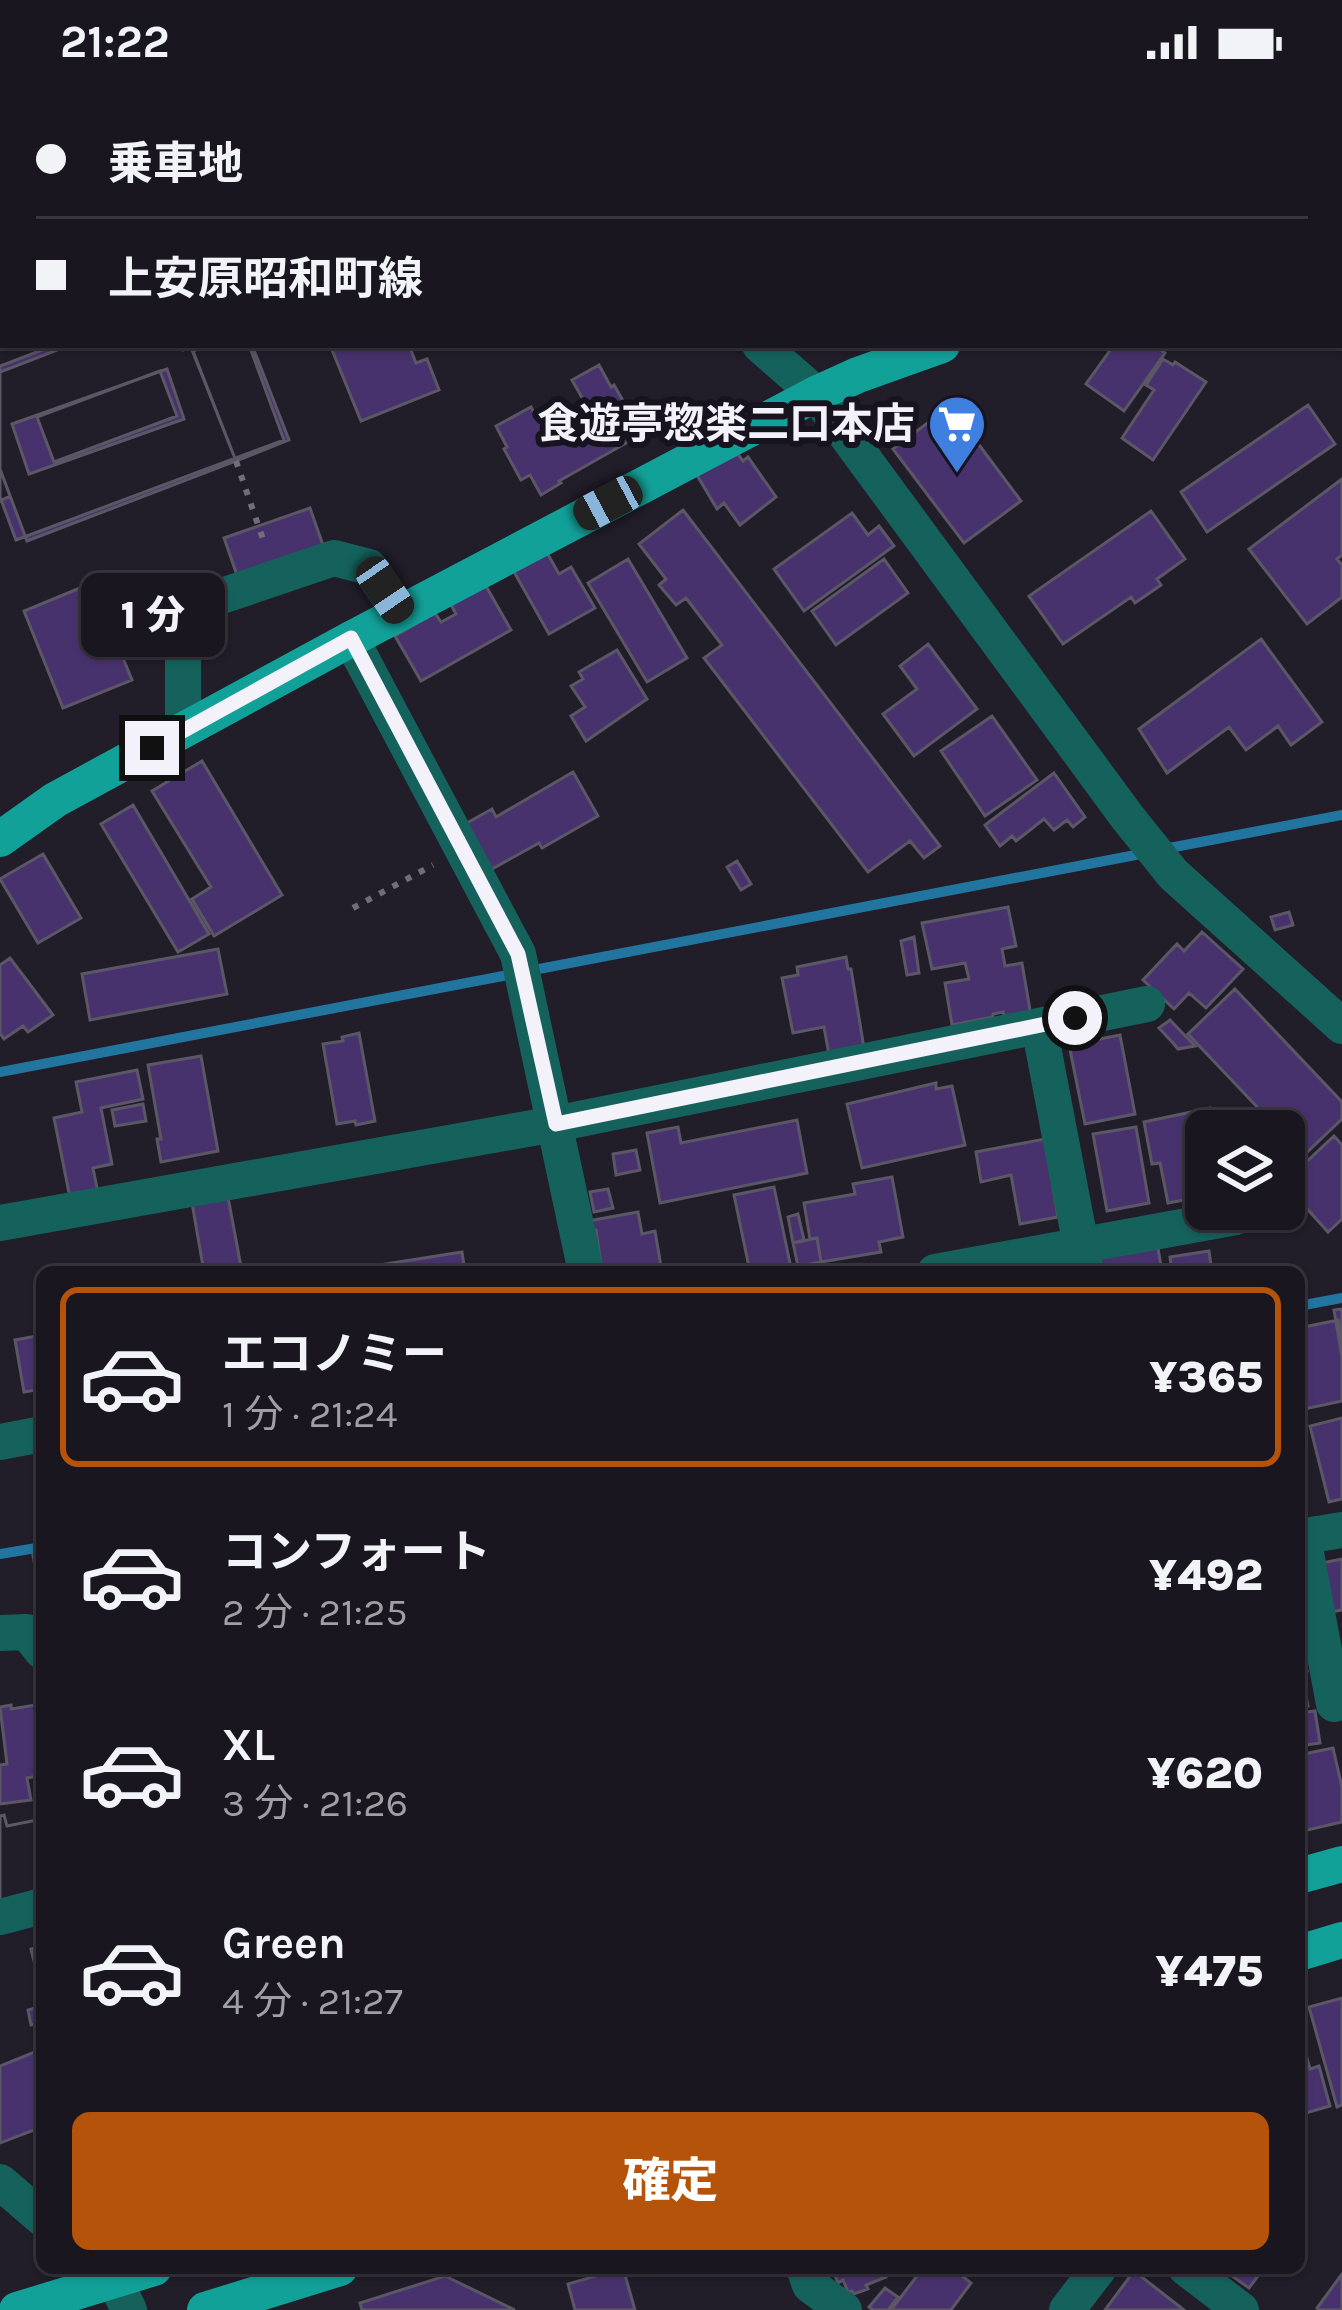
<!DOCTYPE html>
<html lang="ja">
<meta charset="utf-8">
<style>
:root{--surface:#19161f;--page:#221f28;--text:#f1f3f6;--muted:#9f9fa4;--line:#37353d;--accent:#b45309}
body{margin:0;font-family:Karla,"Noto Sans JP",sans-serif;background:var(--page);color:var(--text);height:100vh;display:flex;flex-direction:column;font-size:45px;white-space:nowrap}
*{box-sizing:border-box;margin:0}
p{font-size:39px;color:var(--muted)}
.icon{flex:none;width:66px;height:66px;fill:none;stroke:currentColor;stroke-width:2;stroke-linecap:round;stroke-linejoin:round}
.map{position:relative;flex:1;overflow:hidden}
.panel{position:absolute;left:36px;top:1182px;width:1269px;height:1008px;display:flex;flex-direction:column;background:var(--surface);border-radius:18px;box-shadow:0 3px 9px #0004,0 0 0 3px var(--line)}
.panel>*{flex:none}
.top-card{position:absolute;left:0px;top:0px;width:1344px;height:264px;box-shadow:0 3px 9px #0004,0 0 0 3px var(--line);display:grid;align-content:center;height:264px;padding:0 36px;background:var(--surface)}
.buttons{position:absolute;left:1185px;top:1026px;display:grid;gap:24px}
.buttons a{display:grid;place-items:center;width:120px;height:120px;border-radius:18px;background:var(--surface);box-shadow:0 3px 9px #0004,0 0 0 3px var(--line);font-size:60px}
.end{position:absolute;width:54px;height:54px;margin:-27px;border:15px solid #f3f1fa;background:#111;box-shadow:0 0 0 6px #111}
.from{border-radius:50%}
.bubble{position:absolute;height:84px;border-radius:18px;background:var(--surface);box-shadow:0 3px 9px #0004,0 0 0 3px var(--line);font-size:39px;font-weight:800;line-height:84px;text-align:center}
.car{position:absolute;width:36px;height:72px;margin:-36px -18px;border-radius:15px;box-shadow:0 0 9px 3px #0007;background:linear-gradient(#222 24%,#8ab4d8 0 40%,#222 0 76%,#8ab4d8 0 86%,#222 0)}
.top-card b{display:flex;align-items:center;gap:42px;height:114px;font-size:45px}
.top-card b+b{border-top:3px solid var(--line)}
.top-card i{width:30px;height:30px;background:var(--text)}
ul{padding:21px 0 0;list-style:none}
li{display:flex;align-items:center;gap:36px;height:180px;margin:0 24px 18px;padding:0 12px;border:6px solid transparent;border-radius:18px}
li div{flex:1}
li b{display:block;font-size:45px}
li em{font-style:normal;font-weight:800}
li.on{border-color:var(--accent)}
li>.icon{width:108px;height:108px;stroke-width:1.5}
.primary-button{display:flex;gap:24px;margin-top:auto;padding:24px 36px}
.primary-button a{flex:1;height:138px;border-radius:18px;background:var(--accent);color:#fff;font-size:48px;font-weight:800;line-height:138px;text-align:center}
.status{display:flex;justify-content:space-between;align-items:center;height:84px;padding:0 60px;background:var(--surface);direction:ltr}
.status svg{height:33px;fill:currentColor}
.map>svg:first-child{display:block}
</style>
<div class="status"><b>21:22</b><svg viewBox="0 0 49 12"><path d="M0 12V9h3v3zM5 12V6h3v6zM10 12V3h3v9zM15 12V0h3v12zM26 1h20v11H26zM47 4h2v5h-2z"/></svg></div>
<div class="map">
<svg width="1342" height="2226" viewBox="0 0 1342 2226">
<rect width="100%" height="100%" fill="#211d29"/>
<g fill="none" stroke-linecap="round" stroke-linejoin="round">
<!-- stream -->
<path stroke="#22759e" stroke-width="10" d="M1164 765 1342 731
M0 988 1146 769
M1299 1222 1342 1214
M0 1470 42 1463"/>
</g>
<!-- building -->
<path fill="#48326d" stroke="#5b5766" stroke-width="3" fill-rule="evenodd" d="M559 0H689L686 3H556Z
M0 131 3 139V213L0 214Z
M55 261H181L183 266 198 261H249L284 356 16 456 0 413V282Z
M70 261H190L236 377 27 457 0 385V288ZM167 285 184 335 29 390 12 340Z
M209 261H252L289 356 236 377 193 267Z
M330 261H409L416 279 427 275 439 306 361 337Z
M1114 261H1153L1165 269 1124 327 1086 300Z
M1163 275 1173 281 1175 278 1206 298 1153 376 1122 354 1154 306 1146 301Z
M599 281 611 303 614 301 642 350 559 397 561 399 541 411 530 391 521 396 504 365 507 363 496 342 531 323 542 343 585 319 572 296Z
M160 287 177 332 54 378 37 333Z
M1308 321 1335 360 1207 448 1181 408Z
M950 322 1021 417 964 459 893 365Z
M731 361 743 377 748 373 776 413 740 441 724 419 717 425 691 381Z
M0 385 10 412 0 417Z
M1342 395V471L1337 475 1342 481V513L1307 540 1249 465Z
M310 424 324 464 238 494 224 454Z
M683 426 940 762 924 774 910 757 868 788 704 574 722 561 686 514 676 521 659 501 666 495 639 460Z
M1151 427 1185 475 1157 495 1161 501 1135 519 1131 513 1063 560 1029 512Z
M852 429 868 451 879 442 894 462 804 527 774 485Z
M546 467 559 490 571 483 595 524 549 550 513 486Z
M628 475 687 574 647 598 588 499Z
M884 475 908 509 836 561 812 527Z
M482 495 511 546 421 597 395 552 435 529 441 538 456 530 448 515Z
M92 499 132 596 63 624 24 527Z
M1261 555 1322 638 1291 661 1278 642 1246 666 1229 643 1167 689 1139 645Z
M928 560 977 625 914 672 883 630 917 605 900 582Z
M617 566 647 615 586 657 571 632 585 623 571 602 583 595 579 588Z
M992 632 1037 696 985 732 941 667Z
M202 677 282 811 214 852 192 815 211 803 152 707Z
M573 688 598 732 542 764 539 759 492 785 465 740 492 725 496 733Z
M1054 689 1085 733 1073 743 1067 736 1054 746 1044 735 1016 757 1012 752 1000 762 985 741Z
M133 721 209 850 178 868 101 740Z
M43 770 81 834 38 859 0 795Z
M737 777 751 800 741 806 727 783Z
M1008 823 1016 862 1002 865 1005 882 1022 879 1031 932 1005 936 1003 928 993 930V933L952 941 945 899 969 895 965 879 932 885 922 839Z
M1289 828 1293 841 1275 846 1271 833Z
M1202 848 1243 885 1206 924 1189 909 1174 925 1143 896 1177 860 1184 867Z
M914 853 919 889 907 891 901 857Z
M218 865 227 910 90 936 82 890Z
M846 873 848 885H851L864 964 829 971 824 943 793 949 782 894 798 891 797 883Z
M10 874 53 931 28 948 23 942 4 955 0 949V881Z
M1235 905 1342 1018V1035L1303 1072 1284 1051V1047H1280L1188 950Z
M1170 936 1195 962 1178 965 1173 959 1159 944Z
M359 949 375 1037 356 1041 355 1037 337 1040 323 960 343 957 342 953Z
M1120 951 1135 1030 1085 1040 1069 961Z
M201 972 218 1067 161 1078 157 1055H161L148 981Z
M137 986 143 1015 101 1024 112 1080 93 1084 98 1109 70 1114 54 1034 82 1028 76 998Z
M936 999V1005L952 1002 965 1061 862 1084 847 1020Z
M143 1020 146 1037 115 1042 112 1026Z
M1210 1024 1214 1047H1206V1107L1200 1108 1201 1113 1168 1119 1160 1079 1152 1080 1144 1038Z
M797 1036 807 1089 660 1119 647 1049 678 1043 681 1059Z
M1136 1043 1149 1119 1107 1127 1093 1050Z
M1334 1052 1342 1061V1135L1328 1148 1284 1099Z
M1045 1055 1058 1133 1020 1140 1011 1091 981 1098 976 1068Z
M636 1066 640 1086 616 1091 613 1070Z
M892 1093 903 1153 879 1158 881 1168 821 1178 817 1154 810 1155 804 1119 855 1110 853 1100Z
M774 1103 791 1184 776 1188H750L734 1111Z
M608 1105 613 1124 594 1128 590 1108Z
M228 1113 242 1188H204L192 1119Z
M638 1128 642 1150 655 1147 662 1188 602 1187 596 1146H590L588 1137Z
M798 1130 804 1156 793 1159 788 1133Z
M817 1154 821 1178 798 1182 793 1159Z
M1158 1164 1162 1188H1099L1097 1174Z
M1209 1167 1212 1188H1172L1170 1173Z
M462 1168 465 1188H335Z
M1342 1225V1273L1334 1226Z
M1338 1236 1342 1255V1317L1300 1326 1299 1244Z
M42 1251V1305L24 1308 15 1256Z
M1342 1334V1415L1329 1418 1310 1342Z
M42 1470V1523L33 1471Z
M1342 1475V1526L1331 1528 1322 1479Z
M1299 1557 1307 1587 1299 1589Z
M1302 1592 1308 1622 1299 1624V1593Z
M42 1620V1691L27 1694 31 1716 0 1720V1681L7 1680 0 1623 11 1621V1625Z
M1315 1627 1320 1659 1299 1662V1629Z
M1333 1664 1342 1703V1738L1303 1747 1299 1729V1671Z
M4 1731 7 1742 42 1735V1813L0 1823V1732Z
M4 1731 7 1742 42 1735V1813L0 1823V1732Z
M42 1862V1909L31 1865Z
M1342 1914V2021L1337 2023 1309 1923Z
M42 1922V1938L31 1941 28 1926Z
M1299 1945 1310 1985 1319 1982 1330 2022 1299 2031Z
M42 1965V2043L0 2059V1982Z
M623 2184 635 2226H575L568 2200Z
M832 2184H896L885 2189 886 2193 866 2201 868 2205 854 2210 852 2207 848 2208 843 2196 838 2199Z
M923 2184H952L971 2199 951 2226H891Z
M1221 2184H1264L1249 2204Z
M1134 2187 1184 2226H1105Z
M1342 2190V2226H1319L1317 2224Z
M445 2192 515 2226H362L360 2219Z
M885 2204 898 2213 888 2226H873L869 2223Z"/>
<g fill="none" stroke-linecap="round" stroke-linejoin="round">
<!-- path -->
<path stroke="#726e79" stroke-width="6" stroke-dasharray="6 9" stroke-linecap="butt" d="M236 377 265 461
M353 824 433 781"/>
<!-- minor -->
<path stroke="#15625d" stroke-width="36" d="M413 0 418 3
M1102 0 1105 3
M707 3 709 0
M1029 3 1031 0
M760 261 816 310 1128 734 1173 790 1342 942
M351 555 518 870 586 1188
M183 646V543L198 520 334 474 369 483 400 529
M1039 942 1086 1188
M0 1139 555 1040 1147 920
M935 1188 1236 1133
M0 1358 42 1350
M1299 1453 1342 1446
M1303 1453 1334 1620
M0 1549 27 1548 42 1567
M0 1833 42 1822
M0 2098 42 2134
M100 2184 115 2197 129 2226
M804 2184 810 2201 844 2226
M1186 2184 1241 2226
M1067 2226 1099 2184"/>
<!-- major -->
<path stroke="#12a199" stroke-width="36" d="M1341 209 1342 208
M0 755 55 716 351 555 816 310 858 291 942 261
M1299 1792 1342 1780
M1299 1869 1342 1856
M17 2226 154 2184
M205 2226 340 2184"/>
</g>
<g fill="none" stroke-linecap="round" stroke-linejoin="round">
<!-- route -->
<path stroke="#f3f1fa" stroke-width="15" d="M152 664 351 554 518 870 556 1040 1075 934"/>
</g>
<!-- icons -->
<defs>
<symbol id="supermarket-pin" viewBox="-11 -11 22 30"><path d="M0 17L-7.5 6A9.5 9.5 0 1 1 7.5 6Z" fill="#3f7fe0" stroke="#17141f"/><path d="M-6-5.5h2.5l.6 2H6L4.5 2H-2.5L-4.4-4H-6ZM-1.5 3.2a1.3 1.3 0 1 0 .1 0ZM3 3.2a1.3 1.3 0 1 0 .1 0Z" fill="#fff"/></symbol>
</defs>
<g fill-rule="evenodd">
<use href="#supermarket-pin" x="924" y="307" width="66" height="90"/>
</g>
<g text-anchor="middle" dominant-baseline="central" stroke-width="12" stroke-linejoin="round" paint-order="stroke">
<!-- poi labels -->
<g font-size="42" font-weight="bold" fill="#f3f1fa" stroke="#17141f" text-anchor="end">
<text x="915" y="340">食遊亭惣楽二口本店</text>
</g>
</g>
</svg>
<div class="buttons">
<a><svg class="icon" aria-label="layers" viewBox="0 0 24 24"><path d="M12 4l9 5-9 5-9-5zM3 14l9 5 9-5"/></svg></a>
</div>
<i class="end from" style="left:1075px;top:934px"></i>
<i class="end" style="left:152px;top:664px"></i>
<div class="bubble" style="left:81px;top:489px;width:144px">1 分</div>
<i class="car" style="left:608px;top:419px;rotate:242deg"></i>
<i class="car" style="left:385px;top:506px;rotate:146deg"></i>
<div class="top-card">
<b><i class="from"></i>乗車地</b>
<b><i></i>上安原昭和町線</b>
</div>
<section class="panel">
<ul>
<li class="on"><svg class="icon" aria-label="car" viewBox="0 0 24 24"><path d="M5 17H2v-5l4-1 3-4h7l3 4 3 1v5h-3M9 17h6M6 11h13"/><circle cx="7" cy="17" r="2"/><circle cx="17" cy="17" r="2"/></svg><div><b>エコノミー</b><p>1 分 · 21:24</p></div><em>¥365</em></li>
<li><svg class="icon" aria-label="car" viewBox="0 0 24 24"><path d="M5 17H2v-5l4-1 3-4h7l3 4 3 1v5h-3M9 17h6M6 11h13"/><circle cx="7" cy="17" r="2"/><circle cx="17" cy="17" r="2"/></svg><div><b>コンフォート</b><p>2 分 · 21:25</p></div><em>¥492</em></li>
<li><svg class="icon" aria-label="car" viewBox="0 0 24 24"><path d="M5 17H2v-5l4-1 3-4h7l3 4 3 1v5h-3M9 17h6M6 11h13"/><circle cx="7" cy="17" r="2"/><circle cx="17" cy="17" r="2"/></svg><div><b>XL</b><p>3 分 · 21:26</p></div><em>¥620</em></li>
<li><svg class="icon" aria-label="car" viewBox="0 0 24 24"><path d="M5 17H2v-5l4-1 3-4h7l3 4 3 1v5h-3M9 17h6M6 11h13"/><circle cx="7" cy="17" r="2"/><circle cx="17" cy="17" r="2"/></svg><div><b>Green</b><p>4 分 · 21:27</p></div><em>¥475</em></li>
</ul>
<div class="primary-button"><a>確定</a></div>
</section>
</div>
